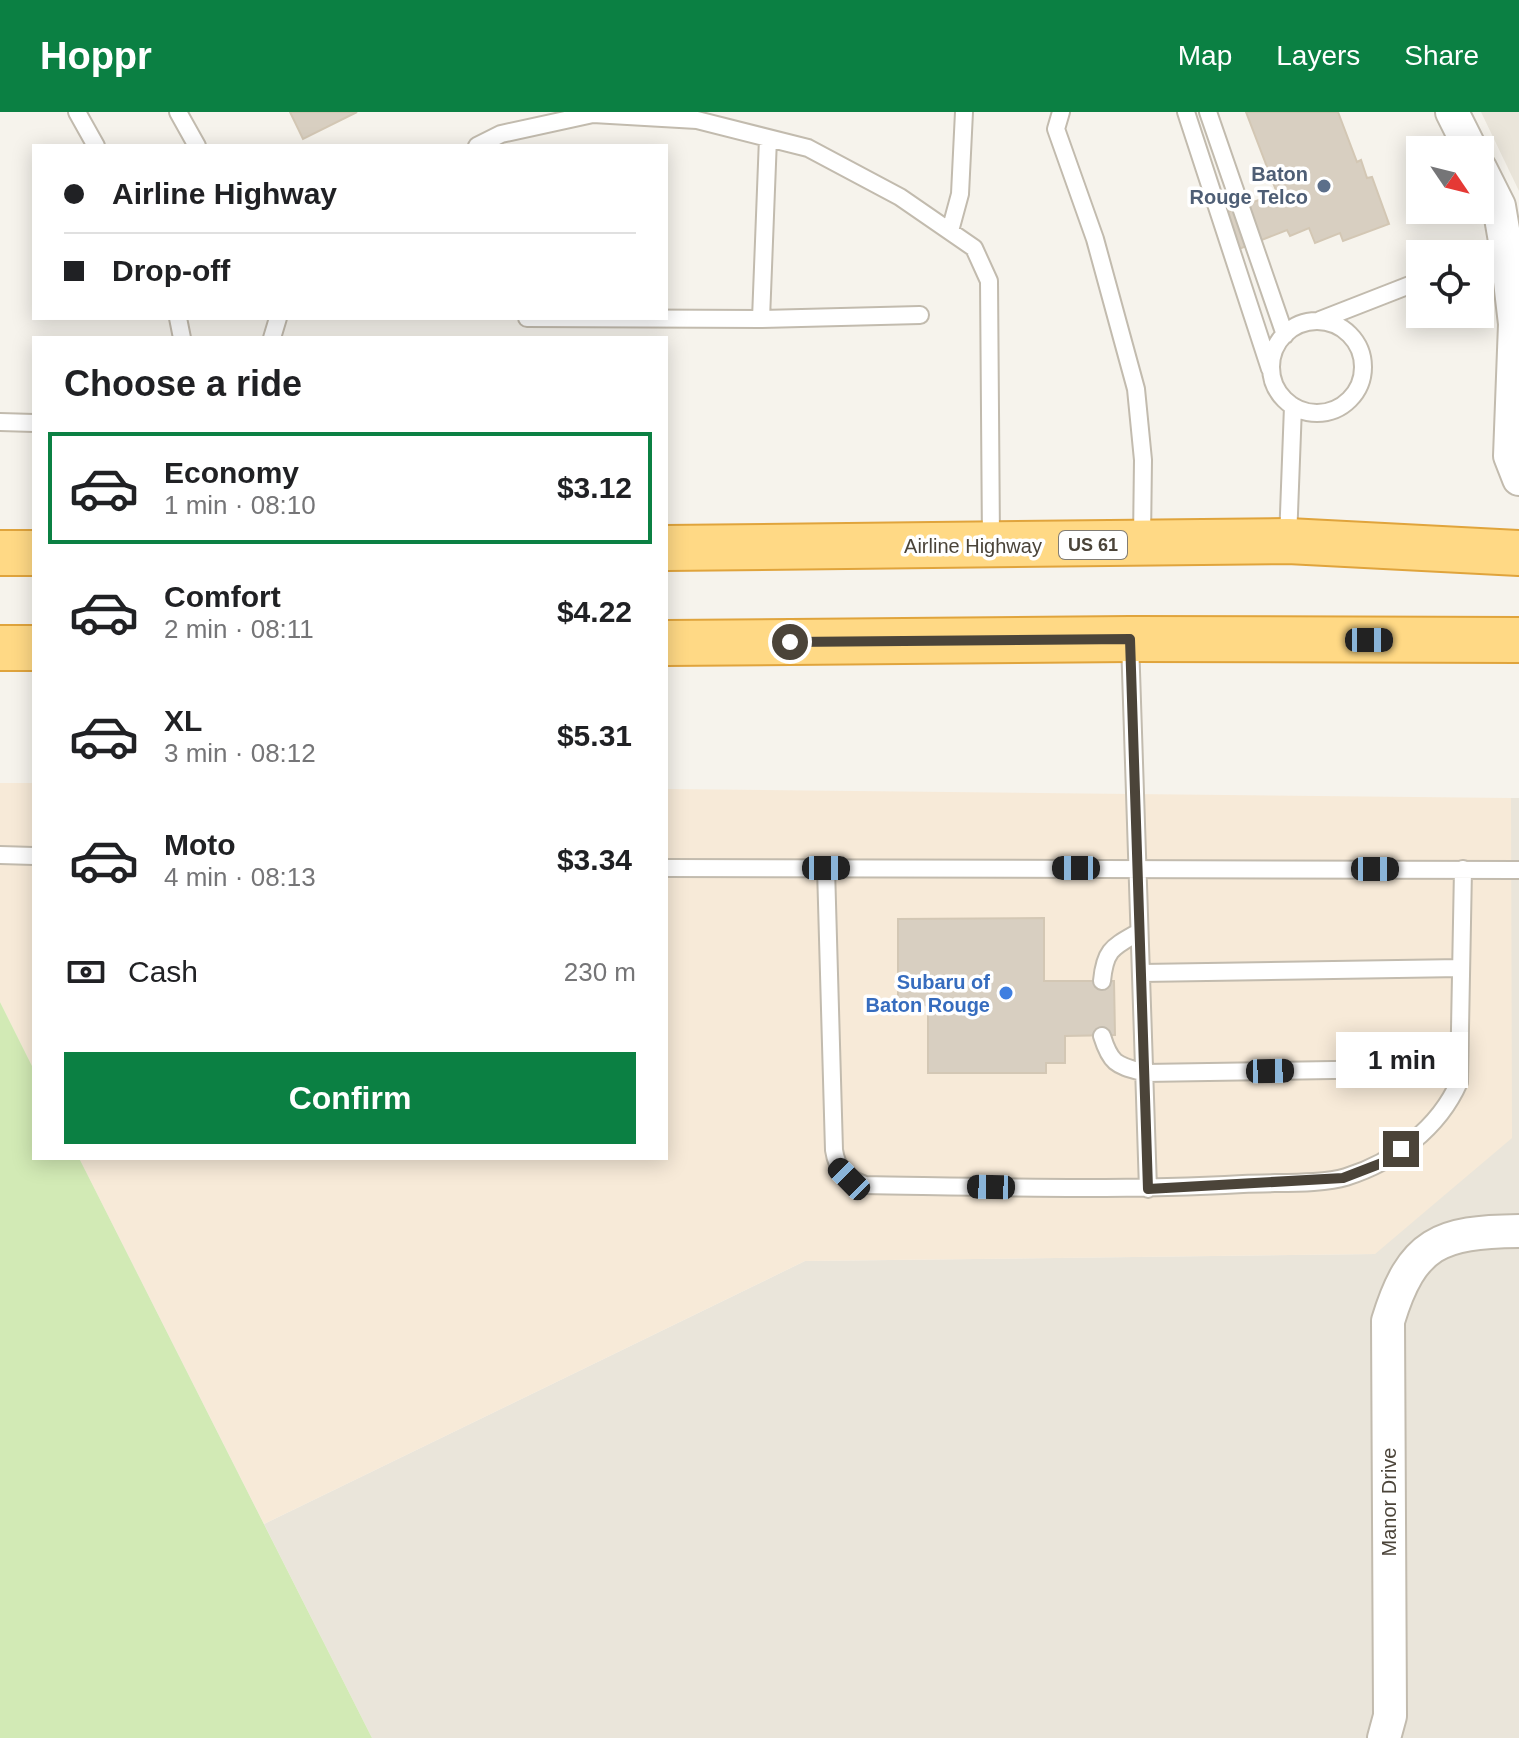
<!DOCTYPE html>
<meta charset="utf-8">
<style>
:root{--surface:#fff;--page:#f2f2f2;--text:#202124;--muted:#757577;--line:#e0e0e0;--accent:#0b8043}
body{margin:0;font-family:Arial,sans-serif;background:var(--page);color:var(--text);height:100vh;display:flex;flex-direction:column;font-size:30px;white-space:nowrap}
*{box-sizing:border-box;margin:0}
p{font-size:26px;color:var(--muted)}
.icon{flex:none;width:44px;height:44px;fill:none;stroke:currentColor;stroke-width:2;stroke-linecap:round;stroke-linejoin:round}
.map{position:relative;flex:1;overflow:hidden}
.drawer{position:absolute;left:32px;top:224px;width:636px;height:824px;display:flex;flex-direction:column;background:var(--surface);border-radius:0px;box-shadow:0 4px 20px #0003}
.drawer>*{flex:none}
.top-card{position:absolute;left:32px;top:32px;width:636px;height:176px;border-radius:0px;box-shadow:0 4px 20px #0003;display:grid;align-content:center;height:176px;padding:0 32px;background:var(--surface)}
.needle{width:52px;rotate:125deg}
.fabs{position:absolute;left:1406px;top:24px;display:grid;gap:16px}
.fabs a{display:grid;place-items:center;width:88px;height:88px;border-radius:0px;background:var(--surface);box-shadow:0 4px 20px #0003;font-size:40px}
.end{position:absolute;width:36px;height:36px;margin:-18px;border:10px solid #4b4439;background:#fff;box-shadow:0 0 0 4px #fff}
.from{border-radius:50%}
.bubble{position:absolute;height:56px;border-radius:0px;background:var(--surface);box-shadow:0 4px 20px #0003;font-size:26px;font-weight:800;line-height:56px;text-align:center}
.car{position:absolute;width:24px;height:48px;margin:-24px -12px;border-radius:10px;box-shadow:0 0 6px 2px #0007;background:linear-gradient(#222 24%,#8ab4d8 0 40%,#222 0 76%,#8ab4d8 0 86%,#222 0)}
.top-card b{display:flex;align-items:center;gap:28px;height:76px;font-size:30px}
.top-card b+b{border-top:2px solid var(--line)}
.top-card i{width:20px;height:20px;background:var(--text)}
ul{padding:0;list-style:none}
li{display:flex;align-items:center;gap:24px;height:112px;margin:0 16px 12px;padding:0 16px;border:4px solid transparent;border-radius:0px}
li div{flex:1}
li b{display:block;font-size:30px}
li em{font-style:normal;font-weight:800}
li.on{border-color:var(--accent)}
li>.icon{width:72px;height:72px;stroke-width:1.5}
h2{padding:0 32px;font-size:36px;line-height:96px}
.pay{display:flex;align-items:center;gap:20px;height:88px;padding:0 32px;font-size:30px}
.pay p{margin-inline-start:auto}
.action{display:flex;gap:16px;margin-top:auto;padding:16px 32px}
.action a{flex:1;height:92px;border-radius:0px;background:var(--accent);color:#fff;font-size:32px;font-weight:800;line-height:92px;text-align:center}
header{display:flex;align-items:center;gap:48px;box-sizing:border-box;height:112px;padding:0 40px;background:var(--accent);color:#fff}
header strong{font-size:38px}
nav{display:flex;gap:44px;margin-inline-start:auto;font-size:28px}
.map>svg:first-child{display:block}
</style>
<header>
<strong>Hoppr</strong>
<nav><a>Map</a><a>Layers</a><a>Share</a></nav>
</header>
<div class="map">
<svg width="1519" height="1626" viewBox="0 0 1519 1626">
<rect width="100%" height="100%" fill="#f6f3ec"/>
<!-- residential -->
<path fill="#eae5da" d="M1481 0H1519V79Z
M1511 686H1519V1626H372L264 1412 805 1149 1375 1142Z"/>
<!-- commercial -->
<path fill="#f7ead8" d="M0 671H34V958L0 890Z
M666 677 1511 686 1512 1026 1375 1142 805 1149 264 1412 79 1046H666Z"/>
<!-- green -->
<path fill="#d2eab5" d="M0 890 34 958V1046H79L372 1626H0Z"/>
<!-- building -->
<path fill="#d8cfc1" stroke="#d3c7b4" stroke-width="2" d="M290 0H357L303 27Z
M1246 0H1338L1357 50 1361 48 1367 66 1372 65 1389 112 1343 129 1340 121 1315 131 1309 116 1290 124 1287 118 1239 137 1225 101 1277 81Z
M1044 806V869H1114L1115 923 1065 924V951H1046V961H928V893L898 894V807Z"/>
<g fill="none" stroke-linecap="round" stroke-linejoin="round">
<defs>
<path id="service" d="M77 0 96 34
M178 0 197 34
M1061 0 1056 17 1095 127 1136 277 1143 348 1142 427
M1186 0 1270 257
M1208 0 1285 223
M477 34 501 22 593 2 697 8 808 36 900 85 974 136 989 169 991 429
M950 119 960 82 964 0
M1480 146 1506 135
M178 206 182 226
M527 206 761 207 768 26
M761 207 920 203
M1320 208 1420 169
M1271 255a46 46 0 1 1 92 0a46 46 0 1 1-92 0Z
M272 226 278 206
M0 310 34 311
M1288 428 1293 294
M1130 529 1148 1077
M0 743 34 744
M666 756 1519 758
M826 756 834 1038C837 1058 846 1066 865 1073 991 1075 1117 1079 1243 1072 1271 1070 1321 1073 1346 1065 1394 1050 1439 1016 1459 970L1463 757
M1142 861 1461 856
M1102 869C1105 837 1113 835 1139 820
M1102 924C1111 953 1117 953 1145 961L1459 956"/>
<path id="minor" d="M1452 0 1471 38
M1480 56 1499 94 1506 135 1515 212 1510 344 1519 367
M1384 1626 1390 1604 1388 1209C1412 1130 1440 1120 1519 1119"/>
<path id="trunk" d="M666 436 1288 429 1519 441
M0 441H34
M666 531 1130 527 1519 528
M0 536H34"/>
</defs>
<!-- service casing -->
<use href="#service" stroke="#c2bbae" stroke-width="20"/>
<!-- minor casing -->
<use href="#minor" stroke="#c2bbae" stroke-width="36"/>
<!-- trunk casing -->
<use href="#trunk" stroke="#e0a43c" stroke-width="48"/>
<!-- service -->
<use href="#service" stroke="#fff" stroke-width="16"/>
<!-- minor -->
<use href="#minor" stroke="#fff" stroke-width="32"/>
<!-- trunk -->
<use href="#trunk" stroke="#ffd985" stroke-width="44"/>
</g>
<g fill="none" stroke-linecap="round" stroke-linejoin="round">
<!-- route -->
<path stroke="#4b4439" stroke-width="10" d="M790 530 1130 527 1148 1077 1343 1066 1382 1051 1401 1037"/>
</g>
<!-- markers -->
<circle fill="#5c6f8a" stroke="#fff" stroke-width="3" cx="1324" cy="74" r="8"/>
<circle fill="#3f7fe0" stroke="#fff" stroke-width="3" cx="1006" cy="881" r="8"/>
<g text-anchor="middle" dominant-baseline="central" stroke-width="7" stroke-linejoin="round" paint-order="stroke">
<!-- shield labels -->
<rect fill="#fff" stroke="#817c74" stroke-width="2" x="1059" y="419" width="68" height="28" rx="6"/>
<g font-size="18" font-weight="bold" fill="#4b4439">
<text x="1093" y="433">US 61</text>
</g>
<!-- service labels -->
<g font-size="20" font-weight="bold" fill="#4e5e75" stroke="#fff" text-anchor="end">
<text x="1308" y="62">Baton<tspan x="1308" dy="23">Rouge Telco</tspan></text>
</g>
<!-- street labels -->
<g font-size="20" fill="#4b4439" stroke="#fff">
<text x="973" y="434">Airline Highway</text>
<text transform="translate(1389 1390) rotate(-90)">Manor Drive</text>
</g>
<!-- shop labels -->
<g font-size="20" font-weight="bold" fill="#366cbe" stroke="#fff" text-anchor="end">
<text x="990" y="870">Subaru of<tspan x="990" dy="23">Baton Rouge</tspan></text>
</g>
</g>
</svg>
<div class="fabs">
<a><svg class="needle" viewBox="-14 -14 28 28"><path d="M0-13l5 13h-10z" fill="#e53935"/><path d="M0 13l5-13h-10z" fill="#757577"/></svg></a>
<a><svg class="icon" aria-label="locate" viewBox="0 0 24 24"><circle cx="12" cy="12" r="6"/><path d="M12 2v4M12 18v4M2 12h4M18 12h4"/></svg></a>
</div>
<i class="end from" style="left:790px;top:530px"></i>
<i class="end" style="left:1401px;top:1037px"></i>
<div class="bubble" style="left:1336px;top:920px;width:132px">1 min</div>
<i class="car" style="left:1369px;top:528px;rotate:90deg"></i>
<i class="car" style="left:826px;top:756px;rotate:90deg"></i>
<i class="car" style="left:1076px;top:756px;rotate:270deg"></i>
<i class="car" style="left:1375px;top:757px;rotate:90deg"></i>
<i class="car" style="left:1270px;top:959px;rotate:89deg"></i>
<i class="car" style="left:849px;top:1067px;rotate:315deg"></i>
<i class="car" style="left:991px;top:1075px;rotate:271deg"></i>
<div class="top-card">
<b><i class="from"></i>Airline Highway</b>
<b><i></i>Drop-off</b>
</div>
<section class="drawer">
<h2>Choose a ride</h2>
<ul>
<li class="on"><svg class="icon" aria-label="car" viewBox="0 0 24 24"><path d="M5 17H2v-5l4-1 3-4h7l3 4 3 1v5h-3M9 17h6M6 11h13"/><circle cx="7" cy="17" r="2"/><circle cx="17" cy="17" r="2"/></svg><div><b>Economy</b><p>1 min · 08:10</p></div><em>$3.12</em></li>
<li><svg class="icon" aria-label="car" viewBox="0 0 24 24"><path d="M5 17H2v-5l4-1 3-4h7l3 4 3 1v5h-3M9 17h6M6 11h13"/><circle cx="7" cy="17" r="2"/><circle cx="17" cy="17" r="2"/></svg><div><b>Comfort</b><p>2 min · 08:11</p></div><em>$4.22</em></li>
<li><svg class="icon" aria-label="car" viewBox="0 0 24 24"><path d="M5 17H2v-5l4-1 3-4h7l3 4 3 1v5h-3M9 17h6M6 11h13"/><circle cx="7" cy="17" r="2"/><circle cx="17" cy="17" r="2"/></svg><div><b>XL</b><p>3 min · 08:12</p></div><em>$5.31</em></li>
<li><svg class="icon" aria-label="car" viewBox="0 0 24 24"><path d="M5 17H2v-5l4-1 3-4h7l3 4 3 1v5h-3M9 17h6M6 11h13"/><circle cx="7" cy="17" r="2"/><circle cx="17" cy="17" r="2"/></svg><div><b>Moto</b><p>4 min · 08:13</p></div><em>$3.34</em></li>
</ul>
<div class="pay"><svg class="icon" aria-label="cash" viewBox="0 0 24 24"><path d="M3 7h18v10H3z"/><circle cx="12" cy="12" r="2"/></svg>Cash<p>230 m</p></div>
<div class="action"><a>Confirm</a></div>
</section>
</div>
